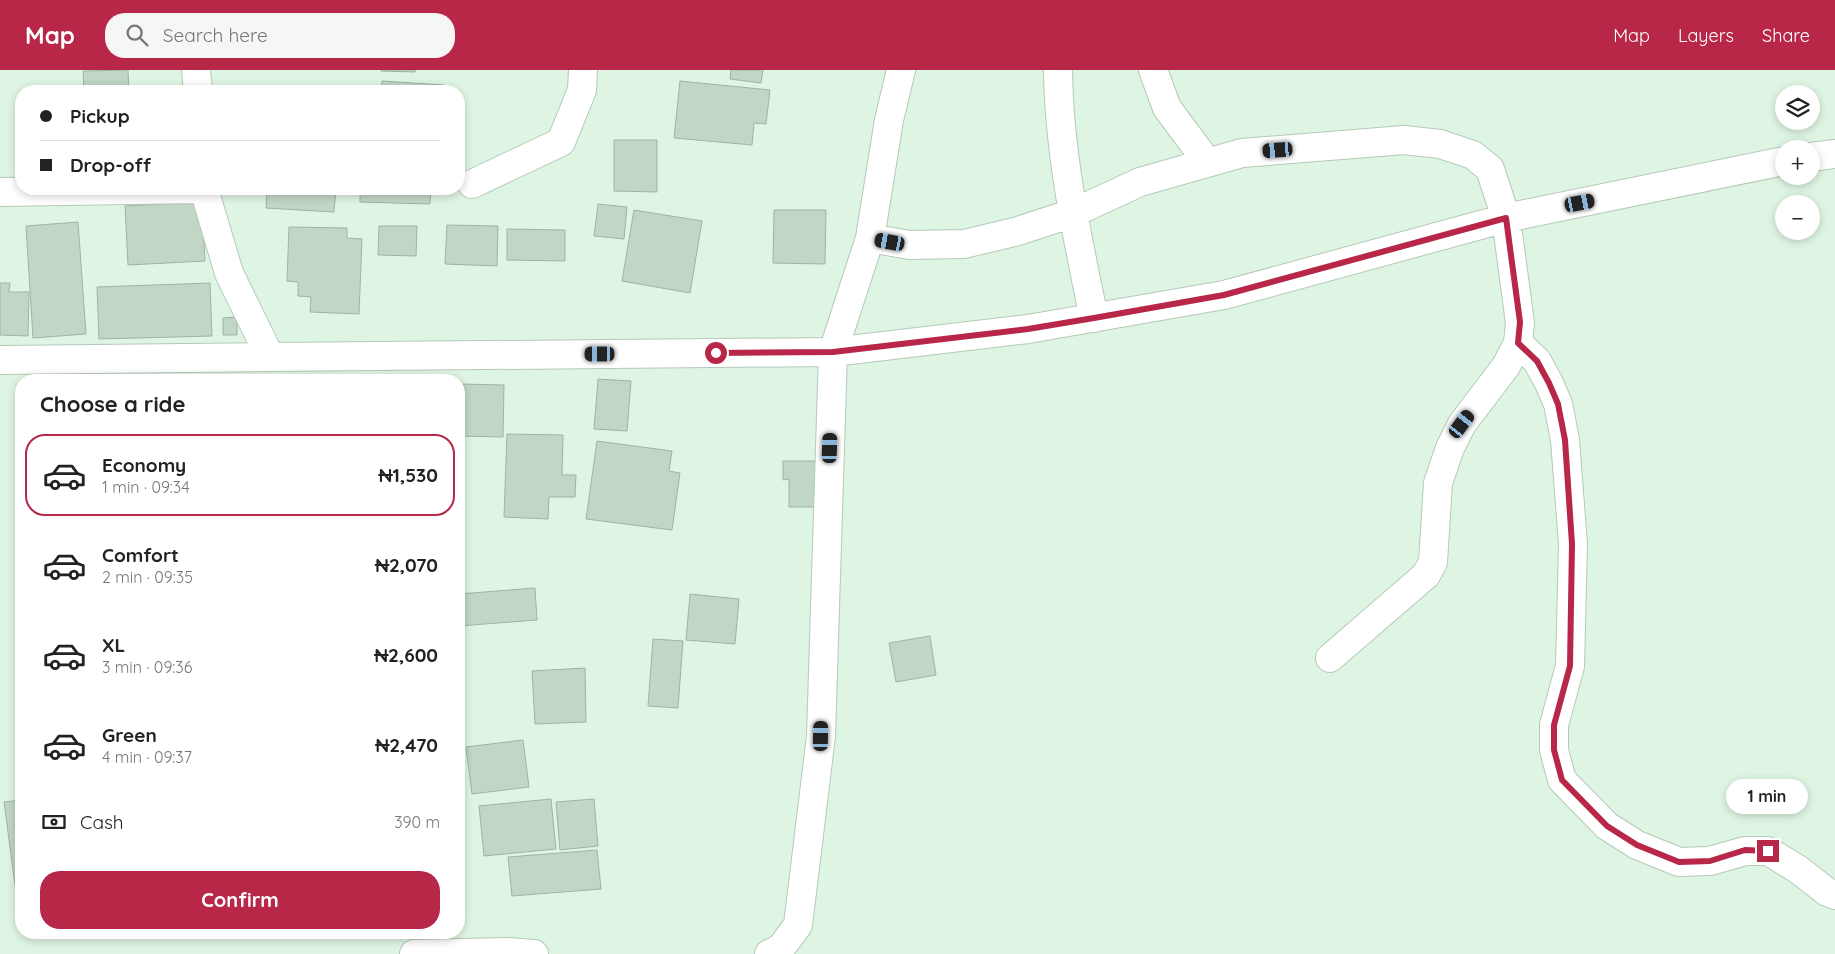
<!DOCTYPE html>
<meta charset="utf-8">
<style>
:root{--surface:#fff;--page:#f6f6f6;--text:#222;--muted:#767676;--line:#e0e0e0;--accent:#b82648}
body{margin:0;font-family:Quicksand,sans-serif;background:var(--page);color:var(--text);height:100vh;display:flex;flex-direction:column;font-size:19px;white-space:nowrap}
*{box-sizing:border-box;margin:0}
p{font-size:16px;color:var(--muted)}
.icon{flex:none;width:28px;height:28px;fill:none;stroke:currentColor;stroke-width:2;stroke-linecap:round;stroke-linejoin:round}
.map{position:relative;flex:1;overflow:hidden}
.side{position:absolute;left:15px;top:304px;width:450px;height:565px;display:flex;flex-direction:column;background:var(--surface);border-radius:20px;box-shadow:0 2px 8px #0003}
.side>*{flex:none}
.guide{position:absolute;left:15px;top:15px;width:450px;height:110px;border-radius:20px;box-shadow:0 2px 8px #0003;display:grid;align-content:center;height:110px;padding:0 25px;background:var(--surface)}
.tools{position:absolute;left:1775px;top:15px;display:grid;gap:10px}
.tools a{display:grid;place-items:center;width:45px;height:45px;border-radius:50%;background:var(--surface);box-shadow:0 2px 8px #0003;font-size:25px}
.end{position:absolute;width:22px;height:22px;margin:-11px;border:6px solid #b82648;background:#fff;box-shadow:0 0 0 2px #fff}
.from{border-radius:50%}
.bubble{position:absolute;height:35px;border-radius:18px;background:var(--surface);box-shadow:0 2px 8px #0003;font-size:16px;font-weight:700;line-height:35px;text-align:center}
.car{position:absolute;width:15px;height:30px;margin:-15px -8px;border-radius:6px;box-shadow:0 0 4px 1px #0007;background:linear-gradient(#222 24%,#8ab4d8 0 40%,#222 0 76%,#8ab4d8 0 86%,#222 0)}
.guide b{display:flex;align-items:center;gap:18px;height:48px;font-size:19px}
.guide b+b{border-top:1px solid var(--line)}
.guide i{width:12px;height:12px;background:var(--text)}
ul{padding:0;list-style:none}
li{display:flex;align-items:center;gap:15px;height:82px;margin:0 10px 8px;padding:0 15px;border:2px solid transparent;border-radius:20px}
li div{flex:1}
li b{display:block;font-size:19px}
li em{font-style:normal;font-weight:700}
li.current{border-color:var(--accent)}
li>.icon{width:45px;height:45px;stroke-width:1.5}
h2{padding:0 25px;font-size:22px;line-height:60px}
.pay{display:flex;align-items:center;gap:12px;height:55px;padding:0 25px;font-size:19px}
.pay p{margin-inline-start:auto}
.action{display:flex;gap:10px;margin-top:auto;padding:10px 25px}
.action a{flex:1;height:58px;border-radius:20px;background:var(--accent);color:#fff;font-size:20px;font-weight:700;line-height:58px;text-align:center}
header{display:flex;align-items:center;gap:30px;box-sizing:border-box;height:70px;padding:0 25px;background:var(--accent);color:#fff}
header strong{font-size:24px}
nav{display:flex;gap:28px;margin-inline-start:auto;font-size:18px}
.search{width:350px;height:45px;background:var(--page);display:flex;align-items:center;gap:12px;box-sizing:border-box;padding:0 18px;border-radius:20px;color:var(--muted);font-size:19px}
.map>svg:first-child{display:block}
</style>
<header>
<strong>Map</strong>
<div class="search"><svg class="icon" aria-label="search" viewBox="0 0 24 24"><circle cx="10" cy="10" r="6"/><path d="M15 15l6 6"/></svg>Search here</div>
<nav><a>Map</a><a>Layers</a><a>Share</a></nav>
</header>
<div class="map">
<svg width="1835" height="884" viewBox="0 0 1835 884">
<rect width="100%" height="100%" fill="#dff5e3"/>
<!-- building -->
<path fill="#c1d6c5" stroke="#9fb3a2" d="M128 0 129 21H84L83 1Z
M381 0H415V2L381 1Z
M731 0H763L761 13 730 9Z
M382 11 444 15V21H381Z
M680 11 770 20 766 54 754 53 752 75 674 68Z
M614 70H657V122L614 121Z
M267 119H336L334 142 266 138Z
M360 119H431L430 134 360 132Z
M202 132 205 191 128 195 125 136Z
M598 134 627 137 624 169 594 166Z
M634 140 702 151 690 223 622 211Z
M774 140H826L825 194 773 193Z
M78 152 86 264 33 268 26 156Z
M447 155 498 156 497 196 445 194Z
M379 156H417L416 186 378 185Z
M289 157 347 158V168L362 169 359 244 310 242 311 227 298 226V212L287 211Z
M507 159 565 160V191L507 190Z
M0 213H10L9 222H29L28 266 0 265Z
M210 213 212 266 99 269 97 217Z
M237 247V265H223V248Z
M598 309 631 311 627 361 594 359Z
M459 314 504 315 503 367 459 366Z
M507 364 563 365 562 405H576L575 427H549L548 449 504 447Z
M597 371 672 381 669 401 680 403 672 460 586 449Z
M783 391H821V437H789V409L783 410Z
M535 518 537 550 459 556V524Z
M690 524 739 529 735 574 686 570Z
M930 566 936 605 896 612 889 573Z
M653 569 683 571 678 638 648 636Z
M585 598 586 652 535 654 532 601Z
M459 669H464L463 719H459Z
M523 670 529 717 472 724 466 677Z
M551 729 556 779 484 786 479 736Z
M594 729 598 776 560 780 556 732Z
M21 730V822H16L4 732Z
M597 780 601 819 512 826 508 787Z"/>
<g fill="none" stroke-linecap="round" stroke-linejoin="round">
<defs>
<path id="minor" d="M196 0 198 21
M1058 0C1059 84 1077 166 1094 248
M1153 0 1167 38 1208 93
M1811 87 1835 84
M472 114 561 72 582 20 583 0
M204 119 229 203 270 287 833 282 1028 259 1224 225 1506 148 1784 91
M0 122 197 119
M870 168 909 175 964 174 1018 161 1073 143 1140 112 1242 83 1404 70 1440 74 1473 85 1490 99 1506 148 1520 253 1518 273 1506 296 1462 354 1450 378 1438 413 1433 492 1426 505 1330 588
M1518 273 1537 291 1549 313 1558 334 1565 370 1573 474 1570 596 1554 655V680L1562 710 1607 756 1637 775 1679 792 1710 791 1745 781H1768L1799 800 1827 822 1835 825
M0 290 270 287
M414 884 508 882 534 884
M769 884 781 878 798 855 821 666 833 282 870 168 889 50 901 0"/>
</defs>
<!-- minor casing -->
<use href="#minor" stroke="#b5c9b8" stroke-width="30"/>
<!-- minor -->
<use href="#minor" stroke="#fff" stroke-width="28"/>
</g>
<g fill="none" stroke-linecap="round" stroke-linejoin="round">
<!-- route -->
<path stroke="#b82648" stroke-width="6" d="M716 283 833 282 1028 259 1094 248 1224 225 1506 148 1520 252 1518 273 1537 291 1549 313 1558 334 1565 370 1572 474 1570 596 1554 655V680L1562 710 1607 756 1637 775 1679 792 1710 791 1745 780 1768 781"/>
</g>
</svg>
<div class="tools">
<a><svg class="icon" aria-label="layers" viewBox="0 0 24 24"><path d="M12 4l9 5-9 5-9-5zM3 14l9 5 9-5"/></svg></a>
<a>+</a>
<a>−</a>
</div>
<i class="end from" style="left:716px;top:283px"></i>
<i class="end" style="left:1768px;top:781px"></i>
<div class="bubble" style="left:1726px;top:709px;width:82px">1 min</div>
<i class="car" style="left:1278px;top:80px;rotate:266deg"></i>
<i class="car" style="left:1580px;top:133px;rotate:79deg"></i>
<i class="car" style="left:890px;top:172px;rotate:280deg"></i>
<i class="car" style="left:600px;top:284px;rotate:270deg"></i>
<i class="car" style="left:1462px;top:354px;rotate:37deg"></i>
<i class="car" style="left:830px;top:378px;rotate:2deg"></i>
<i class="car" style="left:821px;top:666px;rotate:1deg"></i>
<div class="guide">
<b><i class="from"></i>Pickup</b>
<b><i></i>Drop-off</b>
</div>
<section class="side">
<h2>Choose a ride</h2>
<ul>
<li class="current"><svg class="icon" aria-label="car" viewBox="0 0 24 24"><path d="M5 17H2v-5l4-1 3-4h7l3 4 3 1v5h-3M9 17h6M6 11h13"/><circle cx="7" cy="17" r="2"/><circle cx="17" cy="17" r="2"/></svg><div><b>Economy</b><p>1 min · 09:34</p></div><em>₦1,530</em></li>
<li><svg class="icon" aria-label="car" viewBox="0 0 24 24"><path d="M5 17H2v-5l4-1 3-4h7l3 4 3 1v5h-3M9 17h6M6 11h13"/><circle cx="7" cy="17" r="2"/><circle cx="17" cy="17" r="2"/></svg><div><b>Comfort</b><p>2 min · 09:35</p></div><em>₦2,070</em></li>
<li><svg class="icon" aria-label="car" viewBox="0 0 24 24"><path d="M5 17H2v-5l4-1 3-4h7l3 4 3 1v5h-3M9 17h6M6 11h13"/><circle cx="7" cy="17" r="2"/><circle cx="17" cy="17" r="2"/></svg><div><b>XL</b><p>3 min · 09:36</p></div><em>₦2,600</em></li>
<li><svg class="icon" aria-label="car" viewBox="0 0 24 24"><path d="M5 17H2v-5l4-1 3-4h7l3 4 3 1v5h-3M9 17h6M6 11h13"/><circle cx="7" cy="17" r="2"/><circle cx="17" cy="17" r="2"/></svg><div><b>Green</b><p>4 min · 09:37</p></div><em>₦2,470</em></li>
</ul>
<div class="pay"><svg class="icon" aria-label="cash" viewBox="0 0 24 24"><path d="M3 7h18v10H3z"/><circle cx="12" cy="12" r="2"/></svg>Cash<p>390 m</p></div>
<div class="action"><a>Confirm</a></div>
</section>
</div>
